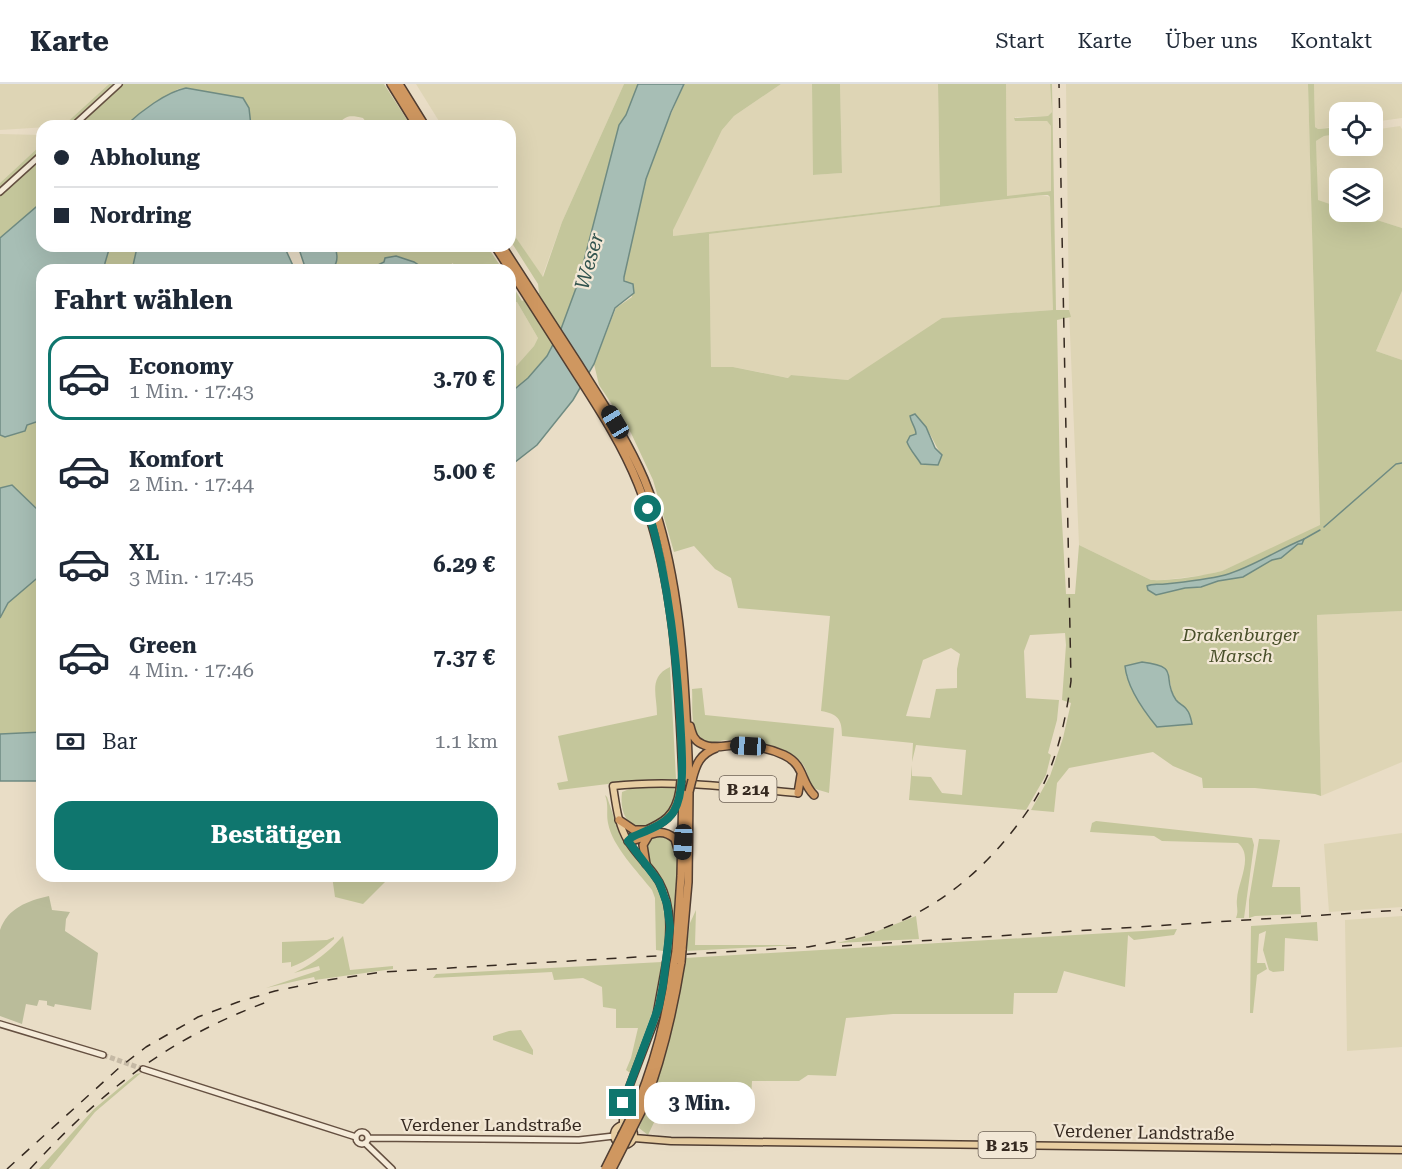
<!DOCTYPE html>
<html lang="de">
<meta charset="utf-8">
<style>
:root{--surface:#fff;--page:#f6f6f7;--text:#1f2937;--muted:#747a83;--line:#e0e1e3;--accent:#0f766e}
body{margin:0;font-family:"Roboto Serif",serif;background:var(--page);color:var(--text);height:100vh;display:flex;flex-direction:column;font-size:22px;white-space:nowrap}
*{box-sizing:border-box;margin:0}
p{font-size:20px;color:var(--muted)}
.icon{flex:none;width:33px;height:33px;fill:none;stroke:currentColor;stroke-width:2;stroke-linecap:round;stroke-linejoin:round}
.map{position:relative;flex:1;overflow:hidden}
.sheet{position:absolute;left:36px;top:180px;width:480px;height:618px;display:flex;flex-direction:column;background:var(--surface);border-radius:18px;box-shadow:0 6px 24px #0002}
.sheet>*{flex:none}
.guide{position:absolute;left:36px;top:36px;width:480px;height:132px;border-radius:18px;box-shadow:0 6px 24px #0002;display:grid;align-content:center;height:132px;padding:0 18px;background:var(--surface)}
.fabs{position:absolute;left:1329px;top:18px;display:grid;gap:12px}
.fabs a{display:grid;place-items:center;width:54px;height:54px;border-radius:12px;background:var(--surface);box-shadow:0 6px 24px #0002;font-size:30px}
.end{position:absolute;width:27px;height:27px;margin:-14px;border:8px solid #0f766e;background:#fff;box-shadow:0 0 0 3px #fff}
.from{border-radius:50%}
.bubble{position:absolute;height:42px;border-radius:18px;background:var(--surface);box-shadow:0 6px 24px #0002;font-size:20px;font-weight:700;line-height:42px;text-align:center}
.car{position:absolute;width:18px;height:36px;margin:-18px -9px;border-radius:8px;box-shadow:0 0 4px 2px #0007;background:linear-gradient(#222 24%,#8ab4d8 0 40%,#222 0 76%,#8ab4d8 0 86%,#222 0)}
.guide b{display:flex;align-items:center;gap:21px;height:57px;font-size:22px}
.guide b+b{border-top:2px solid var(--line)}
.guide i{width:15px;height:15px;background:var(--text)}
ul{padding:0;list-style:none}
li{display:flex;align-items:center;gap:18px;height:84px;margin:0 12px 9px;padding:0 6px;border:3px solid transparent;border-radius:18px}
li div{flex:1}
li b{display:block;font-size:22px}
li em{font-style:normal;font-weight:700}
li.current{border-color:var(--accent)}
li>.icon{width:54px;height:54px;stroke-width:1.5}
h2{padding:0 18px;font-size:27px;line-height:72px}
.pay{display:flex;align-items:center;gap:15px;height:66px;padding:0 18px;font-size:22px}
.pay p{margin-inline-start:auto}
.button{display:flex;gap:12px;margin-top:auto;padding:12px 18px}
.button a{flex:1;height:69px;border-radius:18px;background:var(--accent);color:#fff;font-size:24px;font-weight:700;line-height:69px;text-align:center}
header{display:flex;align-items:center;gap:36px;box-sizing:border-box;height:84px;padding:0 30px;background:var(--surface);border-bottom:2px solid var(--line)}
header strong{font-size:28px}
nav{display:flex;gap:33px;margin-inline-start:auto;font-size:21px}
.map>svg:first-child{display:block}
</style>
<header>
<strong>Karte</strong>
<nav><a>Start</a><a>Karte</a><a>Über uns</a><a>Kontakt</a></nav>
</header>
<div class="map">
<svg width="1402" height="1085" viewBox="0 0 1402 1085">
<rect width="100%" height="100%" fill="#e9ddc6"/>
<!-- farmland -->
<path fill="#ded5b5" d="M0 0H109L63 42 0 46Z
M416 0H624L562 138 542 193 510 145V42H442Z
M781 0H812L814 91 842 89 840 0H938L940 121 673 152 672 146 722 46 734 32Z
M1006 0H1050L1052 28 1048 32 1015 33V37H1047L1051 42V107L1007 113Z
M1066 0H1308L1320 442 1222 487 1205 491 1163 496H1151L1079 461 1069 226Z
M1314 0H1402V34L1373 38 1372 28H1340L1339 42 1318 45 1315 43Z
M1400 42 1402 45V144L1352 128H1372V94H1340L1339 123 1317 116 1316 57 1324 52 1339 50 1340 62H1372L1373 46Z
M0 50 42 51V60L0 99Z
M1042 111 1050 113 1054 226 947 234 848 296 791 291 789 294 733 283H711L709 150Z
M1402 207V276L1376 267Z
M517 218 538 254 534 262 510 289V219Z
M1402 527V678L1321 712 1317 531Z
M1402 749V823L1329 828 1324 760Z
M1402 832V963L1347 967 1345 836Z"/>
<!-- green -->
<path fill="#c4c69b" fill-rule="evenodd" d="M109 0H384L411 42H369L363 34C350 31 345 31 337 42H303L305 40 269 38 267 42H251L249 24 243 14 186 4 178 5 144 26 125 42H63Z
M624 0H638L626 31 619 41 579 196 561 245 547 272 528 294 510 309V289L534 262 538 254 517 218 510 219V198L522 217 539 209 538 200 510 156V145L543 193 562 138Z
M684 0H781L734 32 722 46 673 146V152L940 121 938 0H1006L1007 112 1051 107V42L1047 37H1015L1014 34 1048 32 1052 28 1050 0H1052L1056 226H1069L1071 233 1057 236 1060 401 1066 510H1075L1079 461 1151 496C1172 497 1201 492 1222 487L1320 441 1308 0H1314L1315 43 1318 45 1340 43 1339 50 1324 52 1316 57 1318 116 1339 123 1340 128H1352L1402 144V207L1376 267 1402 276V527L1317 531 1321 712 1315 710 1255 704H1203L1202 694 1173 682 1153 668 1069 684 1057 699 1054 728 1031 726 1050 692 1063 654 1071 619 1062 616 1066 561 1065 549 1030 551 1024 567 1026 614 1059 616 1057 636 1048 669 1051 671 1046 691 1026 726 909 716 912 681V692L931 693 942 709 962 711 966 666 916 661 912 678 913 659 842 652C842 635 838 630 821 627L830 532 738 524 731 494 715 485 694 462 674 468 653 396 631 349 599 301 594 280 616 224 632 213 624 193 642 108 652 74ZM1042 111H1048L1050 113 1053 226 942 234 848 296 791 291 788 294 733 283H711L709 150ZM912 339H921C931 347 934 361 942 371L938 381 921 379 915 370 916 346ZM951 564 960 570 957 585V604L936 605 930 634 906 632 923 576ZM1168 587 1172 608 1177 617 1186 624 1192 640 1157 643 1148 631 1126 592Z
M812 0H840L842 89 813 91Z
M42 60V118L0 154V99Z
M110 162H143L136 168 132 186H104L105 179Z
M335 162H487L503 186H463L452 179 451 186H426L414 178H384L378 181H369L365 186H330C339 179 338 172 335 162Z
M42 336V426H39L12 401 0 404V351L5 353 27 341Z
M42 490V648L0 650V534L8 519Z
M670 583 676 695 640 696 559 706 557 699 568 697 558 652 657 631C657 611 648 593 670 583Z
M702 604 705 631 834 644 829 709 812 704C808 697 808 689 804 682 792 662 750 655 728 656 722 656 715 659 710 658 705 657 701 654 698 651 690 639 693 619 692 605Z
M665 703 676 704C676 729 662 738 639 745 624 738 620 725 622 708L632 704Z
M605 711 607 713 621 754 656 800 662 814 666 843 663 867 656 866 655 814 652 806C638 788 612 762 608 739 606 729 609 721 605 711Z
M1096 737 1252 754 1254 761 1244 834H1236C1239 827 1236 822 1237 815 1238 798 1254 772 1238 759L1162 757 1154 752 1090 748 1092 739Z
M653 750 670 752 678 772 671 867 672 833 668 811 648 778 644 761Z
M1259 755 1280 756 1272 803H1300L1301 830 1255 832 1249 834V816Z
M332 792H391L363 820 335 813Z
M696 826 695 861H797L686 867 690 839Z
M916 832 919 855 837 859 865 852Z
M1317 838 1318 857 1285 854 1284 887 1273 888 1269 886 1263 866 1266 847 1259 850 1257 879H1265L1267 885 1257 891 1253 929H1250L1251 842Z
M1177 845 1174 851 1134 856 1128 851 1125 903 1064 887 1057 909H1014L1013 930H893L846 934 836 992 808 991 799 997H752L751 1014H724L698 1026 686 1027V1031L658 1030 648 1051 639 1044C663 989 676 934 685 874Z
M343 852 350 886 393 882V885L315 896 314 893 266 904 320 886 319 882 294 889C316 878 327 869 343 852Z
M334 853V855C321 866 308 877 291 883V878L282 879V858L327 856Z
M662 878 652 929 630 989 626 986 631 974 638 944H616V925L603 923 602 903 583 894 554 896 552 888 433 894 436 890Z
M521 946 533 966V971L493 956V952L509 947Z
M141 989 95 1028 49 1085H39L94 1025 136 990Z"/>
<!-- cemetery -->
<path fill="#babc9a" d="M49 812 52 826 70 828 66 835 65 847 98 869 91 926 55 920 54 923 47 921V917L39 916 37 922 26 920 22 940 0 932V846C8 824 27 817 49 812Z"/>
<!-- water -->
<path fill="#a7beb5" stroke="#6f8b82" stroke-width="1.5" d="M638 0H684L671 28 646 95 624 193V197L633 200 634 209 615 224 594 280 573 316 537 361 510 382V309L528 294 547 272 561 245 579 196 619 41 626 31Z
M186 4 243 14 249 24 251 42H125C140 28 166 8 186 4Z
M42 118V162H110L105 179 104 186H42V336L27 341 25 347 5 353 0 351V154Z
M143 162H284L295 186H132L136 168Z
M298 162H335C343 189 326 186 306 186Z
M396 172 414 178 426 186H364L369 181H378L384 178 385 174Z
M915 330 926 343 935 364 942 371 938 381 921 380C916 372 910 366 907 358L910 352 916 350C916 344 911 339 910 332Z
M12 401 38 426H42V490L8 519 0 534V404Z
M1304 455 1302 460H1298L1281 474 1272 476 1243 493 1218 497 1201 503 1185 504 1156 511 1148 506 1147 502C1153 499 1158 501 1165 500 1185 498 1205 496 1225 491 1251 484 1279 465 1304 455Z
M1142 578C1183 583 1160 593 1176 616 1179 620 1185 622 1187 626 1190 629 1191 635 1192 640L1157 643C1143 626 1127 604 1125 582Z
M42 648V697H0V650Z"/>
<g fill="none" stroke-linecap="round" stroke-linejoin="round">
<!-- stream -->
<path stroke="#6f8b82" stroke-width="1.5" d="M1324 443 1396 380 1402 379
M1304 455 1320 446"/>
<!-- secondary-tunnel -->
<path stroke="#c5b9a5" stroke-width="5" stroke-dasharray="5 2.5" stroke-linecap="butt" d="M103 971 143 985"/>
<defs>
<path id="secondary" d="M73 42 119 0
M0 108 42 70
M0 940 103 971
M143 985 356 1053
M356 1054a6 6 0 1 1 12 0a6 6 0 1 1-12 0Z
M368 1054 579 1056 614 1052
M365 1059 392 1085"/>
<path id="primary" d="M668 867C671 840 671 813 654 790 646 779 635 769 628 757 618 741 616 721 613 702 674 695 737 704 798 709
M614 1051a10 10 0 1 1 20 0a10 10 0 1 1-20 0Z
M623 1041V1019L656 933 666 879
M634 1054 671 1057 1402 1066"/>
<path id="highway" d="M391 0 417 42
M399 0 425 42
M495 162C522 204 549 246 576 289 599 325 622 360 638 400 675 492 679 597 683 696
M502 162C528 202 553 241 579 281 602 318 627 355 644 395 682 487 685 598 689 696
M690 642C692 650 694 657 702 660 711 665 724 662 734 661 751 661 769 664 784 671 805 681 800 697 814 711
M692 696C696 680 700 670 716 664
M798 709 801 691
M619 736 634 746H645
M632 753C658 740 675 738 680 706
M628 757C646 756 658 740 675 755L679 769
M646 780 643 761 649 751
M682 866 688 798 689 708
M676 867 681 792 683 705
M638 1019C656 974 668 928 674 879
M644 1022C662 975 673 928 681 878"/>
</defs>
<!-- secondary casing -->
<use href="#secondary" stroke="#655041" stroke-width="8"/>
<!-- primary casing -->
<use href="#primary" stroke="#513e32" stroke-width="9"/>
<!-- highway casing -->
<use href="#highway" stroke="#513e32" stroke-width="10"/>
<!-- secondary -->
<use href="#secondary" stroke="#f5ebd9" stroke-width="5"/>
<!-- primary -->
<use href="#primary" stroke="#e8cea2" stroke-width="6"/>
<!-- highway -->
<use href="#highway" stroke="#cf9760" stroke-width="7"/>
<!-- rail -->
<path stroke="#352920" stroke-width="1.5" stroke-dasharray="10 10" stroke-linecap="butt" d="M842 862 1402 826
M7 1085 120 983 146 963 198 933 238 918 275 907 328 896 382 888 808 863C828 859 850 855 870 849 931 829 976 794 1015 744 1029 726 1042 707 1050 685 1061 657 1067 627 1071 597L1059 0
M30 1085C102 1007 167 955 267 918"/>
<defs>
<path id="primary-bridge" d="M666 879 668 867"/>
<path id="highway-bridge" d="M680 706 681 696
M689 708 692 696
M681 878 682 866
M674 879 676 867
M605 1085 638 1019
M612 1085 644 1022"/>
</defs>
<!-- primary-bridge casing -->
<use href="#primary-bridge" stroke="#513e32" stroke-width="9" stroke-linecap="butt"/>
<!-- highway-bridge casing -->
<use href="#highway-bridge" stroke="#513e32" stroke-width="10" stroke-linecap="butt"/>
<!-- primary-bridge -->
<use href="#primary-bridge" stroke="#e8cea2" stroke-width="6"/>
<!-- highway-bridge -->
<use href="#highway-bridge" stroke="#cf9760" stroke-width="7"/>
</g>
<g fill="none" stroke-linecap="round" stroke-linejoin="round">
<!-- route -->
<path stroke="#0f766e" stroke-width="8" d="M623 1019 659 922 663 901 670 843 667 820 659 798 628 757 632 753C645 747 666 741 674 727 685 708 682 672 681 651 677 575 669 498 648 425"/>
</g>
<g text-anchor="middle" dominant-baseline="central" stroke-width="4.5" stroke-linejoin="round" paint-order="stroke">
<!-- shield labels -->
<g fill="#f2e7d5" stroke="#6e6256" stroke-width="1.5">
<rect x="719.5" y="692" width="57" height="26" rx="4.5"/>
<rect x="978.5" y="1048" width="57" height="26" rx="4.5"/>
</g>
<g font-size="16" font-weight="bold" fill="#352920">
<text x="748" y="705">B 214</text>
<text x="1007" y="1061">B 215</text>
</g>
<!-- park labels -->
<g font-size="18" font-style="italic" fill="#484f29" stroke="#f2e7d5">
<text x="1241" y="550">Drakenburger<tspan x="1241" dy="21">Marsch</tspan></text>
</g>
<!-- street labels -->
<g font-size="18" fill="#352920" stroke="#f2e7d5">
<text x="491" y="1040">Verdener Landstraße</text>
<text transform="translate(1144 1048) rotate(1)">Verdener Landstraße</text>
</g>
<!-- water labels -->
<g font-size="20" font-style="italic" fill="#31534e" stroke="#f2e7d5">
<text transform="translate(589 177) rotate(-74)">Weser</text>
</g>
</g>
</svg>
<div class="fabs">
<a><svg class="icon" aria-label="locate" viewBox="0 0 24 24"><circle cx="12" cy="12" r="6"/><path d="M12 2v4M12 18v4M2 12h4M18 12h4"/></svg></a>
<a><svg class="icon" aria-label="layers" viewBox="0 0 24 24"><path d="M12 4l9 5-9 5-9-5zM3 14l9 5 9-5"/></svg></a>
</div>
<i class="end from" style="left:648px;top:425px"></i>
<i class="end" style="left:623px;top:1019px"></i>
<div class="bubble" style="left:644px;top:998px;width:111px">3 Min.</div>
<i class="car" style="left:615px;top:338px;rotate:329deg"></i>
<i class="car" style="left:748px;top:662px;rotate:273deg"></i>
<i class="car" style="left:683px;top:758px;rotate:183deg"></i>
<div class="guide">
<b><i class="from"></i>Abholung</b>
<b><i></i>Nordring</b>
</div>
<section class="sheet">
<h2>Fahrt wählen</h2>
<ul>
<li class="current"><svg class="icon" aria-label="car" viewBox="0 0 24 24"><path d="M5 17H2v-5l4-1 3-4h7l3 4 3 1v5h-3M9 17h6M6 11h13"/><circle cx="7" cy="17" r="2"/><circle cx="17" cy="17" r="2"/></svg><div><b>Economy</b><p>1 Min. · 17:43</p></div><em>3.70 €</em></li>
<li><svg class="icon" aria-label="car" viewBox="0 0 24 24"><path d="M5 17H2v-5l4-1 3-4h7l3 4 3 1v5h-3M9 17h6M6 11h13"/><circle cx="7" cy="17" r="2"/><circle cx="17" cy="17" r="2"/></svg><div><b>Komfort</b><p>2 Min. · 17:44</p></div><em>5.00 €</em></li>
<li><svg class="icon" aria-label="car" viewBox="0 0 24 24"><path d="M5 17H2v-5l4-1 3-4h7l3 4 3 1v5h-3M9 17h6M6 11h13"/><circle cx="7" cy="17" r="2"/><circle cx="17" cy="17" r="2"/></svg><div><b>XL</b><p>3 Min. · 17:45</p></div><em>6.29 €</em></li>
<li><svg class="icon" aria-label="car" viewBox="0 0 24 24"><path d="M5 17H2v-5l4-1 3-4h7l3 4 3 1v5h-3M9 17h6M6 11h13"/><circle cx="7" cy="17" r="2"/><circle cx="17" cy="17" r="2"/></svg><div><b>Green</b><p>4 Min. · 17:46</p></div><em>7.37 €</em></li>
</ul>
<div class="pay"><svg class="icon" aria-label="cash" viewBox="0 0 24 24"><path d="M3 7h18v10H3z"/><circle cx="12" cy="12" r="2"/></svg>Bar<p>1.1 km</p></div>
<div class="button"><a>Bestätigen</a></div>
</section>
</div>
